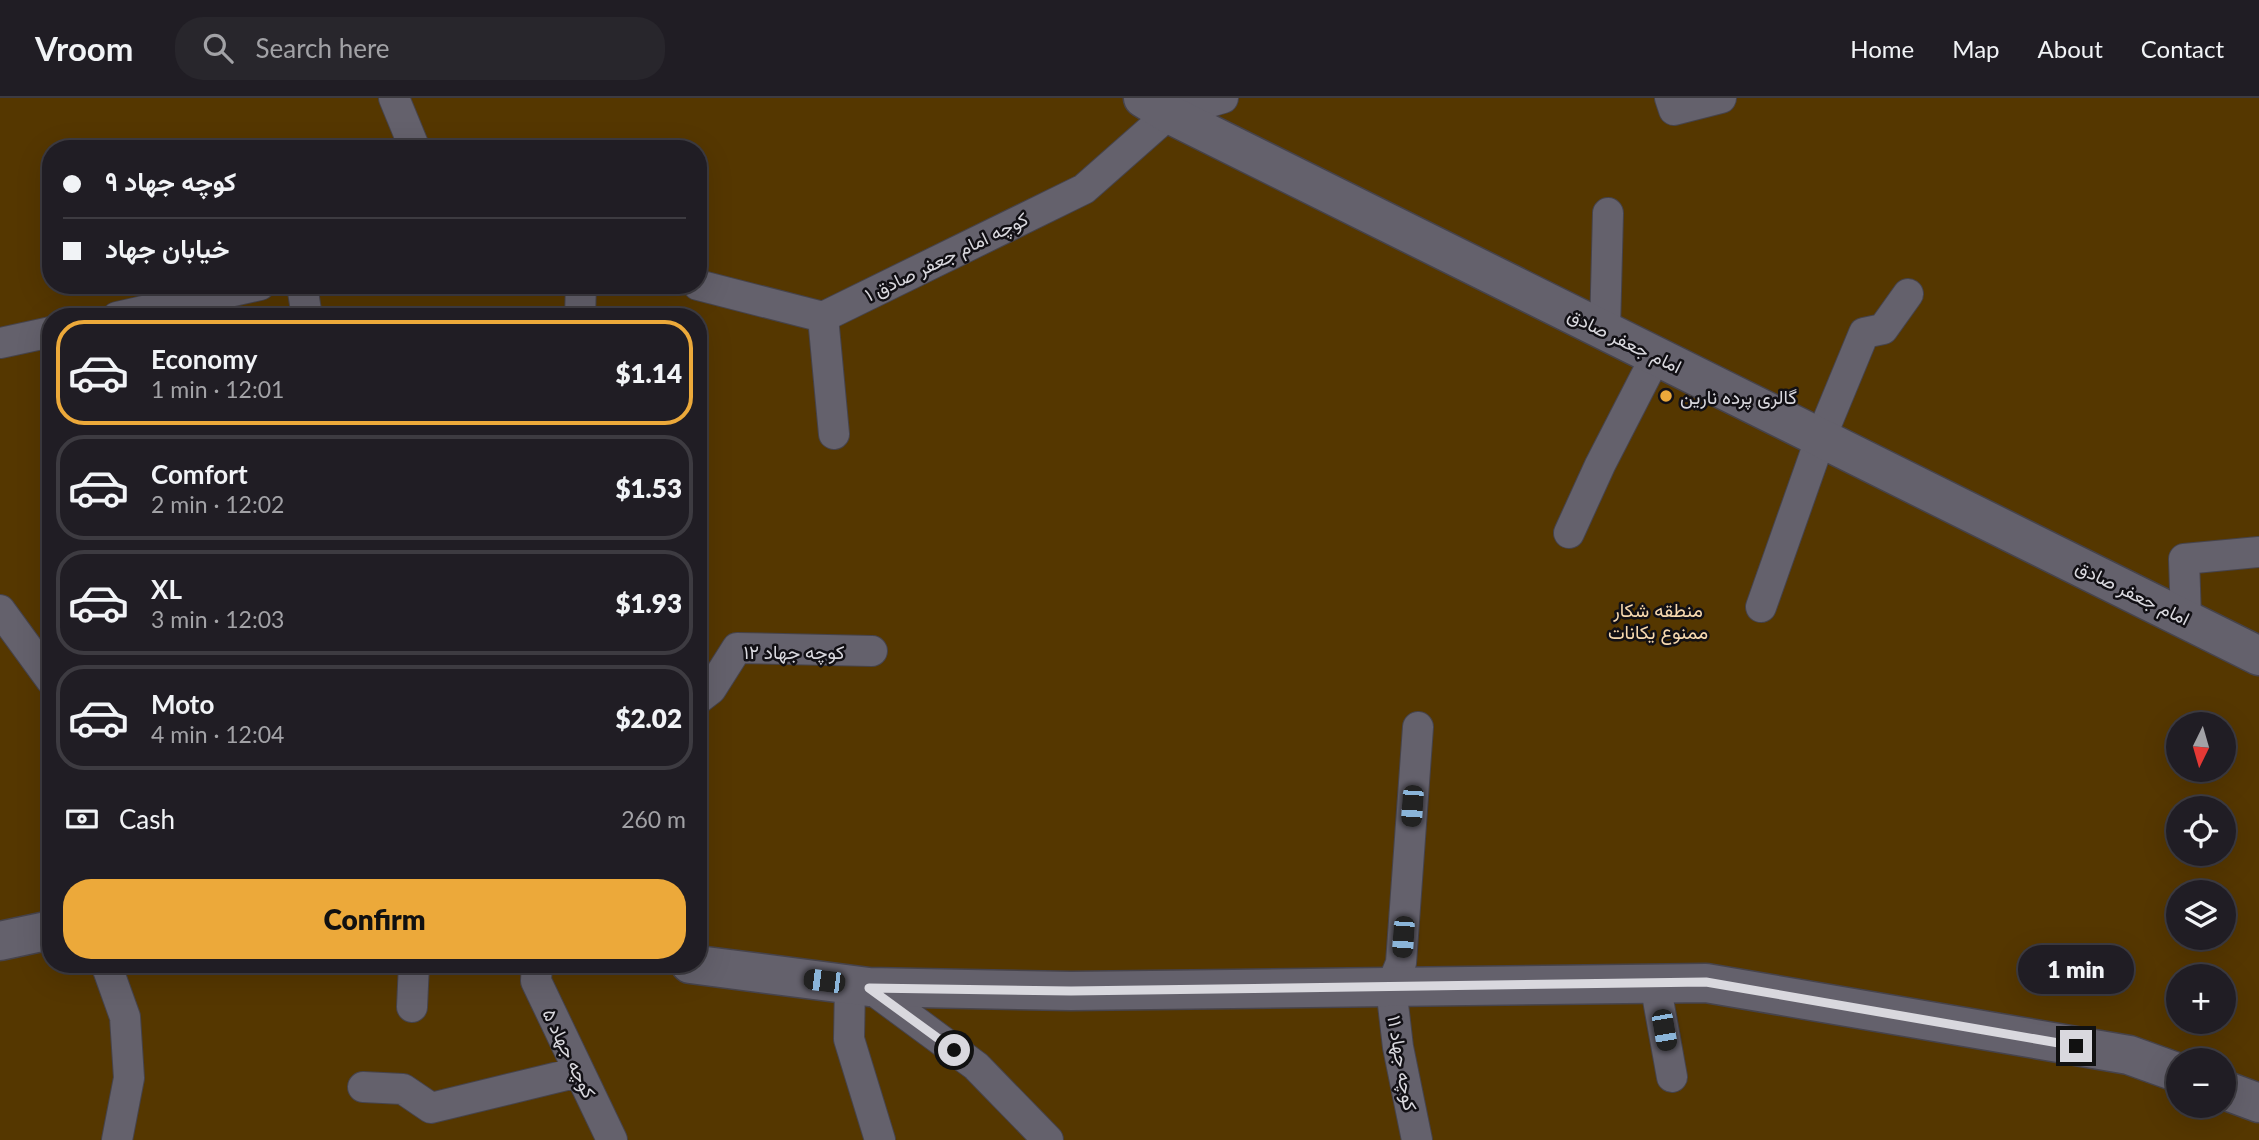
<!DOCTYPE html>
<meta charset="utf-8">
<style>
:root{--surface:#201d24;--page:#28262c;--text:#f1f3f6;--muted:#a2a2a6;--line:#3d3b41;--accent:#eca93a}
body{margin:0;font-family:Lato,Vazirmatn,sans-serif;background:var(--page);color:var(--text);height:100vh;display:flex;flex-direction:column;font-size:26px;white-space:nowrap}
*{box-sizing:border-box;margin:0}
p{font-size:23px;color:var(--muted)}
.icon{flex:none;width:38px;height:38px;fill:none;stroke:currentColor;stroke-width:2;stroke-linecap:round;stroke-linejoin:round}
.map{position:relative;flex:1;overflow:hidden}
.details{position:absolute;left:42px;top:210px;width:665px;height:665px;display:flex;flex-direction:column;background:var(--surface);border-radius:28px;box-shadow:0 7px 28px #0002,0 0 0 2px var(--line)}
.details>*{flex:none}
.banner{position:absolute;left:42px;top:42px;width:665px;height:154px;border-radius:28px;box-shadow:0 7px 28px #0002,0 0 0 2px var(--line);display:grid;align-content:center;height:154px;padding:0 21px;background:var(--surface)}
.needle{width:46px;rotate:185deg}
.controls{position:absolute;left:2166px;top:614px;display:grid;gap:14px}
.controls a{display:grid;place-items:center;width:70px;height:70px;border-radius:50%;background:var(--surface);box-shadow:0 7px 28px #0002,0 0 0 2px var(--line);font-size:35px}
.end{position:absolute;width:32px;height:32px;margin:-16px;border:9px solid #d9d8de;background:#111;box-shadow:0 0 0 4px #111}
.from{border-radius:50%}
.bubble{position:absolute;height:49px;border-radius:24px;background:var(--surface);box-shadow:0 7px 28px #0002,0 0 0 2px var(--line);font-size:23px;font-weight:800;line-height:49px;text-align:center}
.car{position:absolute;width:21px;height:42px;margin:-21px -10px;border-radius:9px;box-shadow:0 0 5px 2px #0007;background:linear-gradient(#222 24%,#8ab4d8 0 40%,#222 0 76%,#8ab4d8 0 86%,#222 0)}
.banner b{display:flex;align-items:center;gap:24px;height:66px;font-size:26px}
.banner b+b{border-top:2px solid var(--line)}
.banner i{width:18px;height:18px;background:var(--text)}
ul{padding:12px 0 0;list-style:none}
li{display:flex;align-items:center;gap:21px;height:105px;margin:0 14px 10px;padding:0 7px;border:4px solid var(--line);border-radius:28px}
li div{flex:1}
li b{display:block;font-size:26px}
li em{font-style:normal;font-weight:800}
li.active{border-color:var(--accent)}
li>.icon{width:63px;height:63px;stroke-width:1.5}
.pay{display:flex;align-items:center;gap:18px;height:77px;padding:0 21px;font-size:26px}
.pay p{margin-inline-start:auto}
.button{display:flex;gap:14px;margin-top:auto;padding:14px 21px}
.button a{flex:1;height:80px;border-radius:28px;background:var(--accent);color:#111;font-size:28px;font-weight:800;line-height:80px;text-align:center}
header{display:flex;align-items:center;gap:42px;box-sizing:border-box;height:98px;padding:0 35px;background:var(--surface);border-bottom:2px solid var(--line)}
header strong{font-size:33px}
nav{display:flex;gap:38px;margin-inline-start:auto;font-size:24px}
.search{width:490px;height:63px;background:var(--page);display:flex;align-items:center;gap:18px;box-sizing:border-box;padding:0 24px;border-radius:28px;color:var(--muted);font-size:26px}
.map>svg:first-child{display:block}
</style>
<header>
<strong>Vroom</strong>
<div class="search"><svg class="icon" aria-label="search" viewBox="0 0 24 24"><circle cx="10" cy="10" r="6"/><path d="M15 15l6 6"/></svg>Search here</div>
<nav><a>Home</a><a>Map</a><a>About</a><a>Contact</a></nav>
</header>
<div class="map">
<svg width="2259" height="1042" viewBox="0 0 2259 1042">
<rect width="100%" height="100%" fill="#2a2730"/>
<!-- green -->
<path fill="#553700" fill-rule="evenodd" d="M0 0H2259V1042H0ZM51 51H698V187H51ZM51 219H698V866H51ZM2179 626H2224V672H2179ZM2179 710H2224V756H2179ZM2179 794H2224V840H2179ZM2179 878H2224V924H2179ZM2179 962H2224V1008H2179Z"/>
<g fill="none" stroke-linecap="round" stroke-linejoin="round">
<defs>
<path id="street" d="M394 0 415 51
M1670 0 1674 12 1721 0
M302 187 307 219
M698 187 823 219 1084 91 1169 16 1223 0
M117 219 260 187
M580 219 581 187
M823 219 834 336
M1605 232 1608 115
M0 245 51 234
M1569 435 1600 367 1656 258
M1761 509 1821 339 1864 235 1883 231 1908 196
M0 512 51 582
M2186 520 2184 461 2259 454
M698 601 711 591 737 550 872 553
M106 866 125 919 129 980 117 1042
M537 866 536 883 612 1042
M1655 885 1672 979
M850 887 849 941 880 1042
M869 889 976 968 1048 1042
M412 909 414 866
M363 989 403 991 431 1010 579 974
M1417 1042 1398 949 1391 889 1401 865 1418 629"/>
<path id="secondary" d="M1143 0 1169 16 2259 558
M0 843 51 832
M690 866 869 889 1071 893 1706 885 2129 957 2179 975
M2224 992 2259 1005"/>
</defs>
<!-- street casing -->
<use href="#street" stroke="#46434b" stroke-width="32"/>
<!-- secondary casing -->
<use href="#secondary" stroke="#46434b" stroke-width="41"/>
<!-- street -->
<use href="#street" stroke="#64616c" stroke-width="30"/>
<!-- secondary -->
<use href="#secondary" stroke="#64616c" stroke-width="38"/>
</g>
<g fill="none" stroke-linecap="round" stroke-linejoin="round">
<!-- route -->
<path stroke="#d9d8de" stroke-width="9" d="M954 952 869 890 1071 893 1706 884 2076 948"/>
</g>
<!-- markers -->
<circle fill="#eca93a" stroke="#121015" stroke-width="2.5" cx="1666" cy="298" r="7"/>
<g text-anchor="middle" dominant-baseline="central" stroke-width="5" stroke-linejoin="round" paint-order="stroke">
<!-- street labels -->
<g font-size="19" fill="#d9d8de" stroke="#121015">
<text transform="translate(946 158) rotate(-26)">کوچه امام جعفر صادق ۱</text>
<text transform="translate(1625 242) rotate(26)">امام جعفر صادق</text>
<text transform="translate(2133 494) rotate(26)">امام جعفر صادق</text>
<text x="794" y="553">کوچه جهاد ۱۲</text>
<text transform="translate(570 955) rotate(64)">کوچه جهاد ۵</text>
<text transform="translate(1403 965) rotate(80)">کوچه جهاد ۱۱</text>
</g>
<!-- poi labels -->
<g font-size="19" fill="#d9d8de" stroke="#121015" text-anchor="start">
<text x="1680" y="298">گالری پرده نارین</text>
</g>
<!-- park labels -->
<g font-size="19" fill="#f7d9af" stroke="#121015">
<text x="1658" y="511">منطقه شکار<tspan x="1658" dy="22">ممنوع یکانات</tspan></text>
</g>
</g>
</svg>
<div class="controls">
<a><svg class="needle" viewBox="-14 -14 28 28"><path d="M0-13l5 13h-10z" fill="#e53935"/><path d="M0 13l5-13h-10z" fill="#a2a2a6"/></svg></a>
<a><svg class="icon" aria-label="locate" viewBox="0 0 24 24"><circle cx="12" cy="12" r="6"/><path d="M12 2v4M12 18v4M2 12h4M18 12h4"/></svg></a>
<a><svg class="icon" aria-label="layers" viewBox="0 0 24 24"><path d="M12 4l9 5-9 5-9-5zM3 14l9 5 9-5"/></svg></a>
<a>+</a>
<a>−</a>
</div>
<i class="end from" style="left:954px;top:952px"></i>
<i class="end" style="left:2076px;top:948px"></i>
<div class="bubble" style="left:2018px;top:847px;width:116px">1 min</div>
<i class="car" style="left:1412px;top:708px;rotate:184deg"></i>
<i class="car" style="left:1403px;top:839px;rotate:184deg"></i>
<i class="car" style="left:824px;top:883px;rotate:277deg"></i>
<i class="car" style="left:1664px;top:932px;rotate:170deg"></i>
<div class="banner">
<b><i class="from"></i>کوچه جهاد ۹</b>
<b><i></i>خیابان جهاد</b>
</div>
<section class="details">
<ul>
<li class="active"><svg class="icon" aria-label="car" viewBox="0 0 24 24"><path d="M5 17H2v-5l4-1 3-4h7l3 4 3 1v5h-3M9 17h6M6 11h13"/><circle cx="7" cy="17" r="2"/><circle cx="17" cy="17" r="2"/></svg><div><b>Economy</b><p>1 min · 12:01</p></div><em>$1.14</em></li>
<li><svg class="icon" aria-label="car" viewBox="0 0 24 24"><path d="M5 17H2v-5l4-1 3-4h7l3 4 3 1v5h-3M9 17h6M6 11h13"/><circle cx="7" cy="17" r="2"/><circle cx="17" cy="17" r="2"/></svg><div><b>Comfort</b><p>2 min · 12:02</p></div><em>$1.53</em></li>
<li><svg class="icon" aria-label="car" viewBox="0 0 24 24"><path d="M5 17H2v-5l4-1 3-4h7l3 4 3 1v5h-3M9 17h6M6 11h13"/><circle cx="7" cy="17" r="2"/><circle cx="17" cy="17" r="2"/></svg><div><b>XL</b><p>3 min · 12:03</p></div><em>$1.93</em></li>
<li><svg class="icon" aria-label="car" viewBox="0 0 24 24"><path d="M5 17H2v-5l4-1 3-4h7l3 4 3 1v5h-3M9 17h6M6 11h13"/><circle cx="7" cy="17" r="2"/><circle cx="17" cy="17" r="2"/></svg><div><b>Moto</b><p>4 min · 12:04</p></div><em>$2.02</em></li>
</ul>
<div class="pay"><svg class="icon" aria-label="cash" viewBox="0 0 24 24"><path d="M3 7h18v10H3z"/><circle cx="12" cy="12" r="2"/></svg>Cash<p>260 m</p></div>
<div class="button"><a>Confirm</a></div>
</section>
</div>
